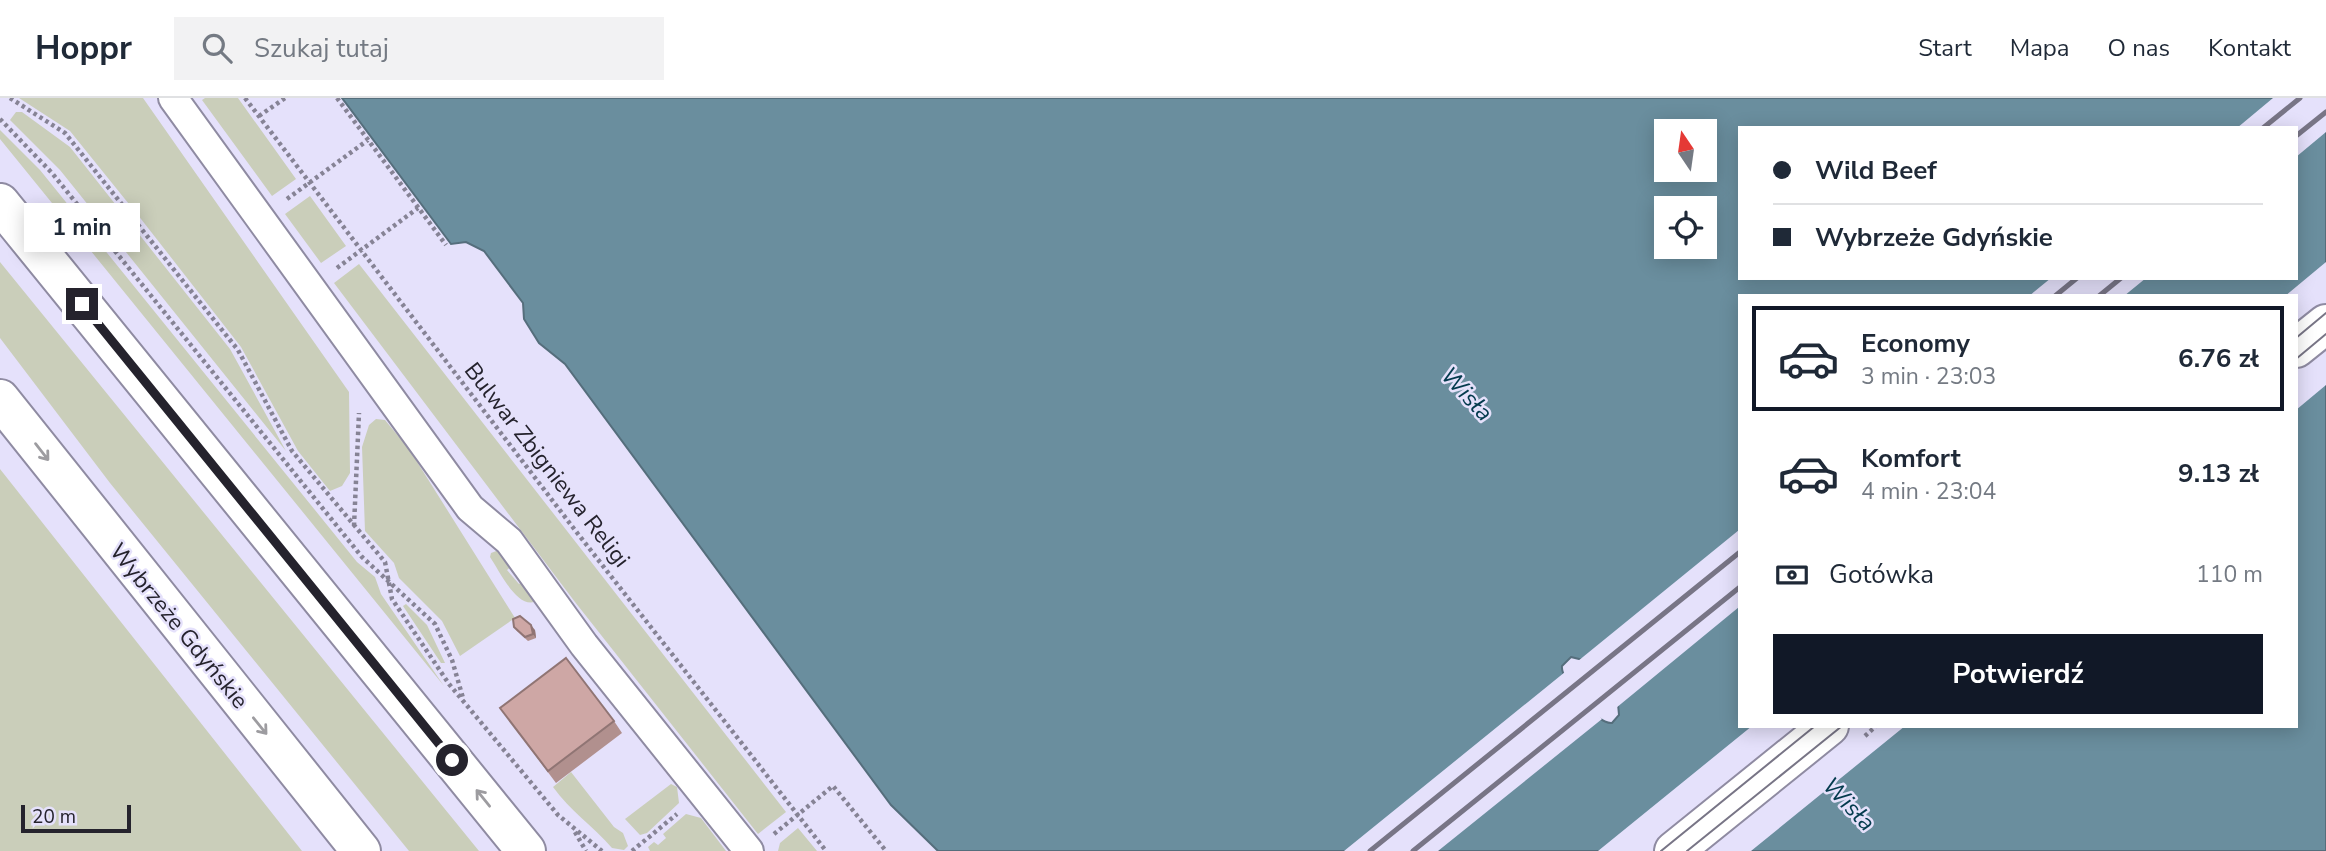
<!DOCTYPE html>
<html lang="pl">
<meta charset="utf-8">
<style>
:root{--surface:#fff;--page:#f2f2f3;--text:#1f2937;--muted:#747a83;--line:#e0e1e3;--accent:#111827}
body{margin:0;font-family:"Nunito Sans",sans-serif;background:var(--page);color:var(--text);height:100vh;display:flex;flex-direction:column;font-size:26px;white-space:nowrap}
*{box-sizing:border-box;margin:0}
p{font-size:23px;color:var(--muted)}
.icon{flex:none;width:38px;height:38px;fill:none;stroke:currentColor;stroke-width:2;stroke-linecap:round;stroke-linejoin:round}
.map{position:relative;flex:1;overflow:hidden}
.side{position:absolute;left:1738px;top:196px;width:560px;height:434px;display:flex;flex-direction:column;background:var(--surface);border-radius:0px;box-shadow:0 4px 18px #0003}
.side>*{flex:none}
.banner{position:absolute;left:1738px;top:28px;width:560px;height:154px;border-radius:0px;box-shadow:0 4px 18px #0003;display:grid;align-content:center;height:154px;padding:0 35px;background:var(--surface)}
.needle{width:46px;rotate:347deg}
.buttons{position:absolute;left:1654px;top:21px;display:grid;gap:14px}
.buttons a{display:grid;place-items:center;width:63px;height:63px;border-radius:0px;background:var(--surface);box-shadow:0 4px 18px #0003;font-size:35px}
.scale{position:absolute;left:21px;bottom:18px;width:110px;box-sizing:border-box;padding-left:7px;border:4px solid #25232d;border-top:0;font-size:19px;line-height:24px;white-space:nowrap;color:#25232d;-webkit-text-stroke:5px #e5e1fb;paint-order:stroke}
.end{position:absolute;width:32px;height:32px;margin:-16px;border:9px solid #25232d;background:#fff;box-shadow:0 0 0 4px #fff}
.from{border-radius:50%}
.bubble{position:absolute;height:49px;border-radius:0px;background:var(--surface);box-shadow:0 4px 18px #0003;font-size:23px;font-weight:700;line-height:49px;text-align:center}
.banner b{display:flex;align-items:center;gap:24px;height:66px;font-size:26px}
.banner b+b{border-top:2px solid var(--line)}
.banner i{width:18px;height:18px;background:var(--text)}
ul{padding:12px 0 0;list-style:none}
li{display:flex;align-items:center;gap:21px;height:105px;margin:0 14px 10px;padding:0 21px;border:4px solid transparent;border-radius:0px}
li div{flex:1}
li b{display:block;font-size:26px}
li em{font-style:normal;font-weight:700}
li.selected{border-color:var(--accent)}
li>.icon{width:63px;height:63px;stroke-width:1.5}
.pay{display:flex;align-items:center;gap:18px;height:77px;padding:0 35px;font-size:26px}
.pay p{margin-inline-start:auto}
.cta{display:flex;gap:14px;margin-top:auto;padding:14px 35px}
.cta a{flex:1;height:80px;border-radius:0px;background:var(--accent);color:#fff;font-size:28px;font-weight:700;line-height:80px;text-align:center}
header{display:flex;align-items:center;gap:42px;box-sizing:border-box;height:98px;padding:0 35px;background:var(--surface);border-bottom:2px solid var(--line)}
header strong{font-size:33px}
nav{display:flex;gap:38px;margin-inline-start:auto;font-size:24px}
.search{width:490px;height:63px;background:var(--page);display:flex;align-items:center;gap:18px;box-sizing:border-box;padding:0 24px;border-radius:0px;color:var(--muted);font-size:26px}
.map>svg:first-child{display:block}
</style>
<header>
<strong>Hoppr</strong>
<div class="search"><svg class="icon" aria-label="search" viewBox="0 0 24 24"><circle cx="10" cy="10" r="6"/><path d="M15 15l6 6"/></svg>Szukaj tutaj</div>
<nav><a>Start</a><a>Mapa</a><a>O nas</a><a>Kontakt</a></nav>
</header>
<div class="map">
<svg width="2326" height="753" viewBox="0 0 2326 753">
<rect width="100%" height="100%" fill="#e5e1fb"/>
<!-- green -->
<path fill="#caceba" d="M19 0H143L349 294 350 375 342 388 330 393 298 353 241 249 141 121 70 33Z
M205 0H238L296 81 272 98 202 2Z
M16 14H22L70 49 230 251 286 353 60 72 10 22Z
M0 32 40 72 357 464 375 479 381 496 444 588 0 41Z
M310 98 346 148 321 165 285 116Z
M0 164 479 753H409L110 385 0 240Z
M359 166 786 714 758 736 575 504 334 185Z
M376 321 385 322 409 351 515 520 460 558 442 523 399 480 394 465 365 433 362 349 369 327Z
M0 371 302 753H0Z
M499 452 512 468 507 472 519 486 523 483 534 497V504C516 509 499 472 490 459L491 455Z
M406 506 427 527 445 565H441L403 508Z
M571 674 614 729 623 735 628 748 624 752 612 750C593 728 570 713 553 689Z
M671 686 677 689 679 705 647 735 640 737 625 721Z
M686 716 701 720 726 753H650L648 749 654 744 658 747 666 740 663 736Z
M798 730 817 753H778L780 745Z"/>
<!-- water -->
<path fill="#6a8e9e" stroke="#556e7c" stroke-width="2" fill-rule="evenodd" d="M342 0H2326V753H1720L1724 746 1697 707 1684 700 1675 709 1706 753H938L891 707 565 266 539 245 524 221 523 205 484 153 466 144 451 146ZM1740 30H2296V180H1740ZM1666 33H1704V72H1666ZM1666 110H1704V149H1666ZM1740 198H2296L2305 280 2296 285V628H1740ZM1571 559 1583 562 1618 606 1619 617 1612 625C1597 627 1560 582 1562 568Z"/>
<!-- pier -->
<path fill="#e5e1fb" d="M2273 0H2326V34L2296 59V30H2237Z
M2326 164V287L2296 312V281L2302 278 2303 272 2296 262V198H2285Z
M2051 180H2146L2124 198H2029Z
M1739 432V509L1616 610 1578 563Z
M1565 574 1602 621 1438 753H1344Z
M1752 628H1905L1751 753H1717L1719 740 1695 709 1684 703 1679 709 1681 715 1710 753H1598Z"/>
<g fill="none" stroke-linecap="round" stroke-linejoin="round">
<defs>
<path id="pedestrian" d="M173 0 470 410 509 443 584 547 749 753"/>
<path id="secondary" d="M2296 250 2326 226
M1674 753 1829 628"/>
<path id="primary" d="M0 105 526 753
M0 301 361 753"/>
</defs>
<!-- pedestrian casing -->
<use href="#pedestrian" stroke="#8f8ba2" stroke-width="32"/>
<!-- secondary casing -->
<use href="#secondary" stroke="#8f8ba2" stroke-width="42"/>
<!-- primary casing -->
<use href="#primary" stroke="#8f8ba2" stroke-width="42"/>
<!-- path -->
<path stroke="#868395" stroke-width="4.5" stroke-dasharray="3.5 3.5" stroke-linecap="butt" d="M10 0 65 35 238 252 292 353 385 464 392 501 449 586 558 717 602 753
M245 0 578 436 826 753
M337 0 446 147
M259 18 285 0
M0 21 52 75 362 459 435 526 452 562 463 600
M287 101 368 42
M337 170 418 110
M354 428 359 315
M1865 638 1876 628
M575 734 586 753
M774 736 833 688 886 753
M632 753 677 716"/>
<!-- pedestrian -->
<use href="#pedestrian" stroke="#fff" stroke-width="28"/>
<!-- secondary -->
<use href="#secondary" stroke="#fff" stroke-width="38"/>
<!-- primary -->
<use href="#primary" stroke="#fff" stroke-width="38"/>
<!-- tram -->
<path stroke="#787586" stroke-width="2" d="M2296 240 2326 215
M2296 261 2326 236
M1661 753 1815 628
M1687 753 1842 628"/>
<!-- rail -->
<path stroke="#787586" stroke-width="5" d="M2263 30 2300 0
M2296 38 2326 14
M2055 198 2077 180
M2099 198 2121 180
M1370 753 1740 454
M1413 753 1740 489"/>
</g>
<!-- wall -->
<path fill="#b1908e" d="M514 529 535 532 536 540 528 543 517 533Z
M500 610 614 623 622 635 556 685Z"/>
<!-- shaded-wall -->
<path fill="#907574" d="M531 527 535 532 536 540 533 536Z"/>
<!-- building -->
<path fill="#cea7a5" stroke="#907574" stroke-width="2" d="M520 518 531 527 533 536 525 539 514 529 513 521Z
M566 560 614 623 548 673 500 610Z"/>
<!-- one-way arrows -->
<defs><path id="oneway-shaft" d="M-6 0H5M1.5-3L5.5 0L1.5 3" fill="none" stroke-width="1.6" stroke-linecap="round" stroke-linejoin="round" transform="scale(1.75)"/></defs>
<g stroke="#9d9ca0">
<use href="#oneway-shaft" transform="translate(42 354) rotate(52)"/>
<use href="#oneway-shaft" transform="translate(260 628) rotate(51)"/>
<use href="#oneway-shaft" transform="translate(483 700) rotate(-129)"/>
</g>
<g fill="none" stroke-linecap="round" stroke-linejoin="round">
<!-- route -->
<path stroke="#25232d" stroke-width="9" d="M82 206 452 662"/>
</g>
<g text-anchor="middle" dominant-baseline="central" stroke-width="5" stroke-linejoin="round" paint-order="stroke">
<!-- street labels -->
<g font-size="23" fill="#25232d" stroke="#e5e1fb">
<text transform="translate(547 367) rotate(52)">Bulwar Zbigniewa Religi</text>
<text transform="translate(179 528) rotate(51)">Wybrzeże Gdyńskie</text>
</g>
<!-- water labels -->
<g font-size="24" font-style="italic" fill="#033a4d" stroke="#e5e1fb">
<text transform="translate(1467 296) rotate(47)">Wisła</text>
<text transform="translate(1849 706) rotate(46)">Wisła</text>
</g>
</g>
</svg>
<div class="buttons">
<a><svg class="needle" viewBox="-14 -14 28 28"><path d="M0-13l5 13h-10z" fill="#e53935"/><path d="M0 13l5-13h-10z" fill="#747a83"/></svg></a>
<a><svg class="icon" aria-label="locate" viewBox="0 0 24 24"><circle cx="12" cy="12" r="6"/><path d="M12 2v4M12 18v4M2 12h4M18 12h4"/></svg></a>
</div>
<div class="scale">20 m</div>
<i class="end from" style="left:452px;top:662px"></i>
<i class="end" style="left:82px;top:206px"></i>
<div class="bubble" style="left:24px;top:105px;width:116px">1 min</div>
<div class="banner">
<b><i class="from"></i>Wild Beef</b>
<b><i></i>Wybrzeże Gdyńskie</b>
</div>
<section class="side">
<ul>
<li class="selected"><svg class="icon" aria-label="car" viewBox="0 0 24 24"><path d="M5 17H2v-5l4-1 3-4h7l3 4 3 1v5h-3M9 17h6M6 11h13"/><circle cx="7" cy="17" r="2"/><circle cx="17" cy="17" r="2"/></svg><div><b>Economy</b><p>3 min · 23:03</p></div><em>6.76 zł</em></li>
<li><svg class="icon" aria-label="car" viewBox="0 0 24 24"><path d="M5 17H2v-5l4-1 3-4h7l3 4 3 1v5h-3M9 17h6M6 11h13"/><circle cx="7" cy="17" r="2"/><circle cx="17" cy="17" r="2"/></svg><div><b>Komfort</b><p>4 min · 23:04</p></div><em>9.13 zł</em></li>
</ul>
<div class="pay"><svg class="icon" aria-label="cash" viewBox="0 0 24 24"><path d="M3 7h18v10H3z"/><circle cx="12" cy="12" r="2"/></svg>Gotówka<p>110 m</p></div>
<div class="cta"><a>Potwierdź</a></div>
</section>
</div>
